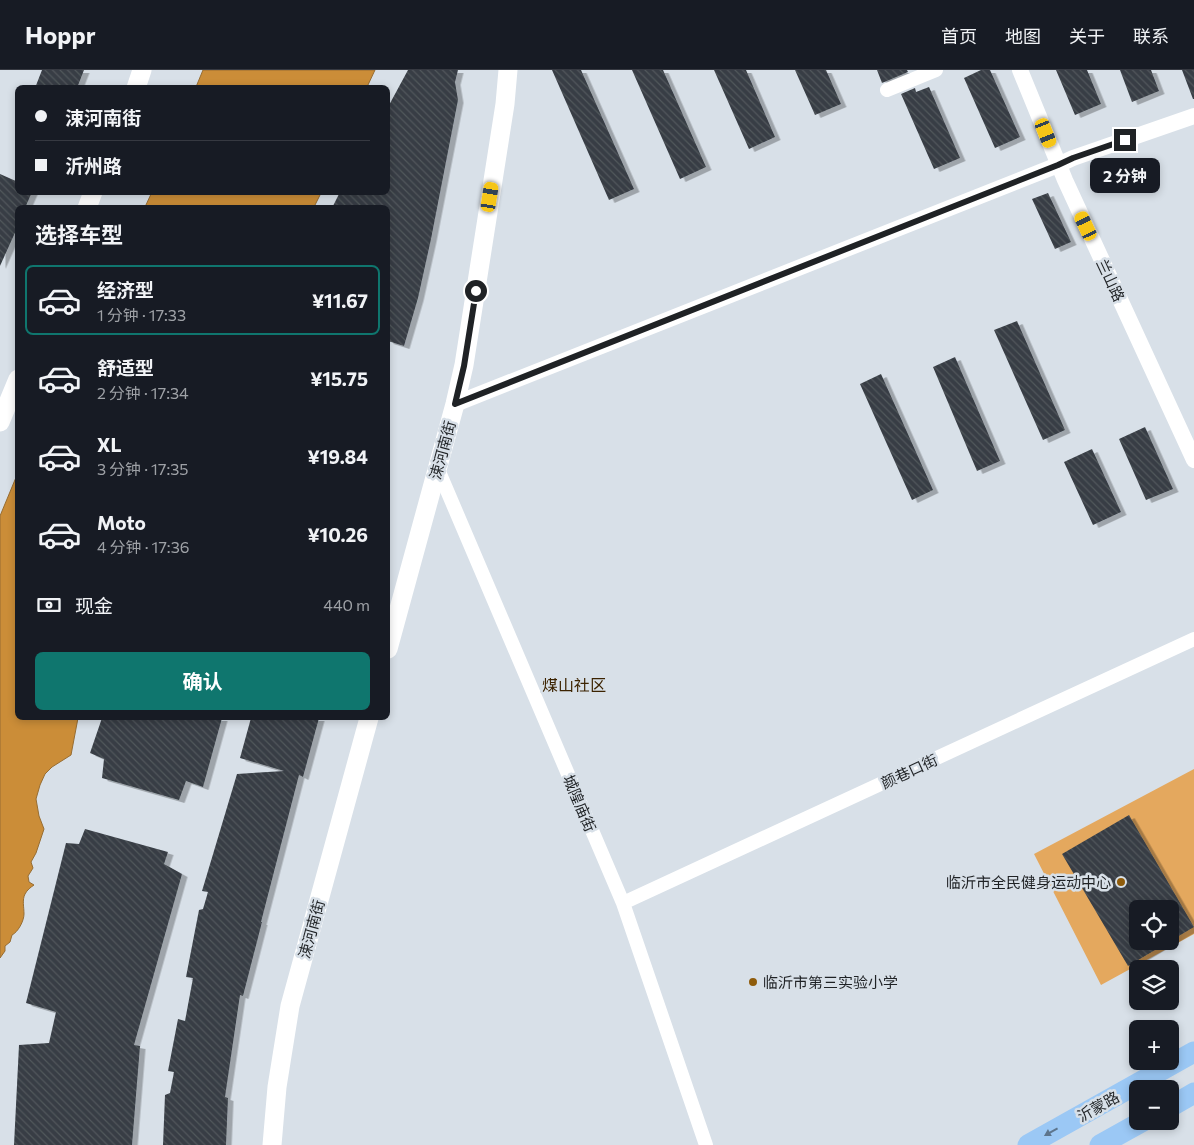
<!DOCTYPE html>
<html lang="zh">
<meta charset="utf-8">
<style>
:root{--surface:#171b24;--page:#20242c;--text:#f1f3f6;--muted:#9ea1a6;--line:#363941;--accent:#0f766e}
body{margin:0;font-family:Commissioner,"Noto Sans SC",sans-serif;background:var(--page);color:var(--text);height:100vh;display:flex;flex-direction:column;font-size:19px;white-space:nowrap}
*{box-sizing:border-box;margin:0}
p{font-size:16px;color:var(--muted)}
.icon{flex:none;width:28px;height:28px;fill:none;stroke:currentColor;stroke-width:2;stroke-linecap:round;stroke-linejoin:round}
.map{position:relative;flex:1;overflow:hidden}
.sheet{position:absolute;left:15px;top:135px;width:375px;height:515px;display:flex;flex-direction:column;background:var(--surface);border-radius:8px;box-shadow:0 2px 8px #0003}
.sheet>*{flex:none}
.top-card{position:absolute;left:15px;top:15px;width:375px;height:110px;border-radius:8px;box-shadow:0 2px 8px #0003;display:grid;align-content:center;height:110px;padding:0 20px;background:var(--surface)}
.fabs{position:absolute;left:1129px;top:830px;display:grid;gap:10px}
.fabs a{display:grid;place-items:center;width:50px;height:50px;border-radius:8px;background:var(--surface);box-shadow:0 2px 8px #0003;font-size:25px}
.end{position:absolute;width:22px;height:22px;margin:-11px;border:6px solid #1f2225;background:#fff;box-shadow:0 0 0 2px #fff}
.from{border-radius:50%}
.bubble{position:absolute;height:35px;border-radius:8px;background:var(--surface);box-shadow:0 2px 8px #0003;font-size:16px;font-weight:700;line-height:35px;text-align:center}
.car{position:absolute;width:15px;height:30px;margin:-15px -8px;border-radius:6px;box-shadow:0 0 4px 1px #0007;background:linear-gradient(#f5c518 24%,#345 0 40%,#f5c518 0 76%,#345 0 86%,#f5c518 0)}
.top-card b{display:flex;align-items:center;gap:18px;height:48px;font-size:19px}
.top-card b+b{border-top:1px solid var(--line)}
.top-card i{width:12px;height:12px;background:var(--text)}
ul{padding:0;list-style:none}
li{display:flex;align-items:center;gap:15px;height:70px;margin:0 10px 8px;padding:0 10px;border:2px solid transparent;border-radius:8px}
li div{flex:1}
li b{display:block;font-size:19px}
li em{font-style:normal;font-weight:700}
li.on{border-color:var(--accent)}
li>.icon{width:45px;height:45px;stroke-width:1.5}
h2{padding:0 20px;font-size:22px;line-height:60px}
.pay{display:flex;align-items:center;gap:12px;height:55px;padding:0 20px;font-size:19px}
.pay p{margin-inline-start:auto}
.cta{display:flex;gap:10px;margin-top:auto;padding:10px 20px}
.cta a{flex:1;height:58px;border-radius:8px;background:var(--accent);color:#fff;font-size:20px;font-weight:700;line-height:58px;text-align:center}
header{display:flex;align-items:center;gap:30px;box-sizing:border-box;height:70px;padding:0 25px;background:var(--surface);border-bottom:1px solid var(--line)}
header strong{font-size:24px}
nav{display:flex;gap:28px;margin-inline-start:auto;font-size:18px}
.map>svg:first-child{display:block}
</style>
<header>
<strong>Hoppr</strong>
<nav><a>首页</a><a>地图</a><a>关于</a><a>联系</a></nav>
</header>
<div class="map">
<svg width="1194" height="1075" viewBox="0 0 1194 1075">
<defs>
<pattern id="building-back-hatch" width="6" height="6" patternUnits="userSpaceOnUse" patternTransform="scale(1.25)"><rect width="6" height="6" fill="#373d44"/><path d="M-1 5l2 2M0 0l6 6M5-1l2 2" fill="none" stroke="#52575c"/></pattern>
<filter id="shadow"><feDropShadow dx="5.5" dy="3" stdDeviation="0" flood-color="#0004"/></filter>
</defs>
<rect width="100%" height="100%" fill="#d8e0e8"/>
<!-- pitch -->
<path fill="#e4a85e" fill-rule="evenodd" d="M1194 699V864L1101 915 1034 784ZM1138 839H1170V871H1138Z"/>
<!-- water -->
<path fill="#cb8d38" stroke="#976d32" d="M203 0H375L367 17H196Z
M152 122H321V123L314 137H145Z
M17 405 18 648H78L71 685 52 697 45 704 40 715 36 729 39 746 44 759 36 783 31 792 33 798 28 806 29 812 34 815C31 817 27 820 25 824 22 830 24 837 24 844 24 851 18 862 12 865L10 872 5 876V881L0 888V446Z"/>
<!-- building -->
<path fill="url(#building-back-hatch)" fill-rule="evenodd" filter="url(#shadow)" d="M42 0H84L77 18H35Z
M408 0H458L455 12 458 30 431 169 418 228 404 276 388 271V138H332L340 122H388V37Z
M552 0H581L634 119 609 130Z
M632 0H663L706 97 680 109Z
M714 0H746L775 67 749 79Z
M795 0H826L841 34 815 45Z
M877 0H907L908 2 882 13Z
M981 0H990L1020 67 995 78 964 8Z
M1056 0H1087L1101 34 1075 45Z
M1120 0H1151L1159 21 1132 32Z
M1182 0H1194V29H1193Z
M929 17 960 88 934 99 901 24 915 18 916 22Z
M0 104 18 112V122H32L25 138H18V156L0 196Z
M1048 123 1071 172 1055 179 1032 129Z
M1017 251 1065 360 1043 370 994 260Z
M955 287 1000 391 977 401 933 297Z
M881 304 933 420 912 430 860 314Z
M1145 357 1173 419 1146 430 1119 369Z
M1092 379 1121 442 1093 455 1064 392Z
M102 648H222L203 717 186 711 179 730 102 708 104 689 90 683Z
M251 648H319L303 707 299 705 261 852H262L243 926 240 925 225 1027 228 1028 226 1075H163L165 1025 170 1023 174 1002 168 1001 178 949 185 951 193 908 186 907 199 840 203 839 208 822 202 821 237 704 284 701 240 688Z
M1129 745 1194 857 1128 896 1062 784ZM1138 839H1170V871H1138Z
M85 759 168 782 164 794 182 804 134 975 140 976 132 1075H14L19 975 49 973 56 942 26 933 66 773 79 774Z"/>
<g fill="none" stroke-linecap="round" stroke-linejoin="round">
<!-- minor -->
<path stroke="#fff" stroke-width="14" d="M887 20 936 0
M437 397 623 833 706 1075
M623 833 1194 569"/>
<!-- tertiary -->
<path stroke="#fff" stroke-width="16" d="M1020 0 1065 110 1194 390
M455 334 1058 95 1073 88 1194 46"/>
<!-- secondary -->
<path stroke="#fff" stroke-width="19" d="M136 18 142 0
M87 138 93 122
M0 352 18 309
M388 579 455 334 464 295 505 34 508 0
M272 1075 277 1017 290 936 369 648"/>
<!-- primary -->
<path stroke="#9bc8f5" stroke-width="21" d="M1170 1037 1194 1023
M1028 1075 1194 982
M1100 1075 1143 1051"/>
</g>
<!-- one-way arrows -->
<defs><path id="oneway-solid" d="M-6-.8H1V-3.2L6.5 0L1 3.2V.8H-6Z" transform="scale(1.25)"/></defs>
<use fill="#5d758d" href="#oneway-solid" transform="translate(1051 1062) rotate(151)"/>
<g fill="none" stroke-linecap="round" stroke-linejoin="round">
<!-- route -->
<path stroke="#1f2225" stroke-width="6" d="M476 221 464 296 455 334 1058 95 1073 88 1125 70"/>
</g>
<!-- markers -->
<g fill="#8f5c0b" stroke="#d8e0e8" stroke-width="2">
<circle cx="1121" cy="812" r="5"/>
<circle cx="753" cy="912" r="5"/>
</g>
<g text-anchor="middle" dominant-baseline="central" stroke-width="5" stroke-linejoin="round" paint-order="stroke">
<!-- street labels -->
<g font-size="15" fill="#1f2225" stroke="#d8e0e8">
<text transform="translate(1111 210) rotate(65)">兰山路</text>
<text transform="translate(442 380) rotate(-75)">涑河南街</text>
<text transform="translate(909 701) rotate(-25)">颜巷口街</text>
<text transform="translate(580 733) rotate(67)">城隍庙街</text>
<text transform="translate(311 859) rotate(-75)">涑河南街</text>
<text transform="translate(1098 1036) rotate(-29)">沂蒙路</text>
</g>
<!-- poi labels -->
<g font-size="15" fill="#1f2225" stroke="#d8e0e8" text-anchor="end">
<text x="1111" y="812">临沂市全民健身运动中心</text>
<text x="763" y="912" text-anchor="start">临沂市第三实验小学</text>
</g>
<!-- neighbourhood labels -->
<g font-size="16" fill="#3c2301" stroke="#d8e0e8">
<text x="574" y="614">煤山社区</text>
</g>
</g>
</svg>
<div class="fabs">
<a><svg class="icon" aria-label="locate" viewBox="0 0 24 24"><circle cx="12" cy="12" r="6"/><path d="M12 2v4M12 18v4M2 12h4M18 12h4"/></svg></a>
<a><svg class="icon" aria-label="layers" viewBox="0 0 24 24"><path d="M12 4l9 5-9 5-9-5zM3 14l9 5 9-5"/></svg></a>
<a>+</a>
<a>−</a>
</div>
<i class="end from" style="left:476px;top:221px"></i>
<i class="end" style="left:1125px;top:70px"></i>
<div class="bubble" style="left:1090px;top:88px;width:70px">2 分钟</div>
<i class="car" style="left:1046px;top:63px;rotate:158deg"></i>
<i class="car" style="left:490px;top:127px;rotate:9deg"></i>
<i class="car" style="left:1086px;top:156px;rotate:335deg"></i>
<div class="top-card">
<b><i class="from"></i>涑河南街</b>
<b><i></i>沂州路</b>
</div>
<section class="sheet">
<h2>选择车型</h2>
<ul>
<li class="on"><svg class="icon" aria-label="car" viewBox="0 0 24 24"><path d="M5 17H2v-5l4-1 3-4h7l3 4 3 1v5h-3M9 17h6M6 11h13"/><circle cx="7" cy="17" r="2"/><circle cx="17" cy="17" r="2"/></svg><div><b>经济型</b><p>1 分钟 · 17:33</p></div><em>¥11.67</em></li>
<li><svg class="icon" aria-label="car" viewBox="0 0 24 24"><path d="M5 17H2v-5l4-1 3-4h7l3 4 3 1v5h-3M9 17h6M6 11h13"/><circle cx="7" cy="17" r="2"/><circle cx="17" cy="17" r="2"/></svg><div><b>舒适型</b><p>2 分钟 · 17:34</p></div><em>¥15.75</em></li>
<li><svg class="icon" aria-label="car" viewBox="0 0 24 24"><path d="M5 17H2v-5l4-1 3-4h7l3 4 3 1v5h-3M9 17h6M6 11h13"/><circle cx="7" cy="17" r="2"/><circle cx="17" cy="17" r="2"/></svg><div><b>XL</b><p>3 分钟 · 17:35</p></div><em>¥19.84</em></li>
<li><svg class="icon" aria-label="car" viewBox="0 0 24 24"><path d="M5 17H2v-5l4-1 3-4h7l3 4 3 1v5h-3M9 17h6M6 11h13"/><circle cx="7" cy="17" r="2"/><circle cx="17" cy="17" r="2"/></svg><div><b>Moto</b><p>4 分钟 · 17:36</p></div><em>¥10.26</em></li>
</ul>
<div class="pay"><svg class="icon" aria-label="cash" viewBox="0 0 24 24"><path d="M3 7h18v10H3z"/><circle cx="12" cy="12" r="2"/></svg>现金<p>440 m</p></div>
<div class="cta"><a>确认</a></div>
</section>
</div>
